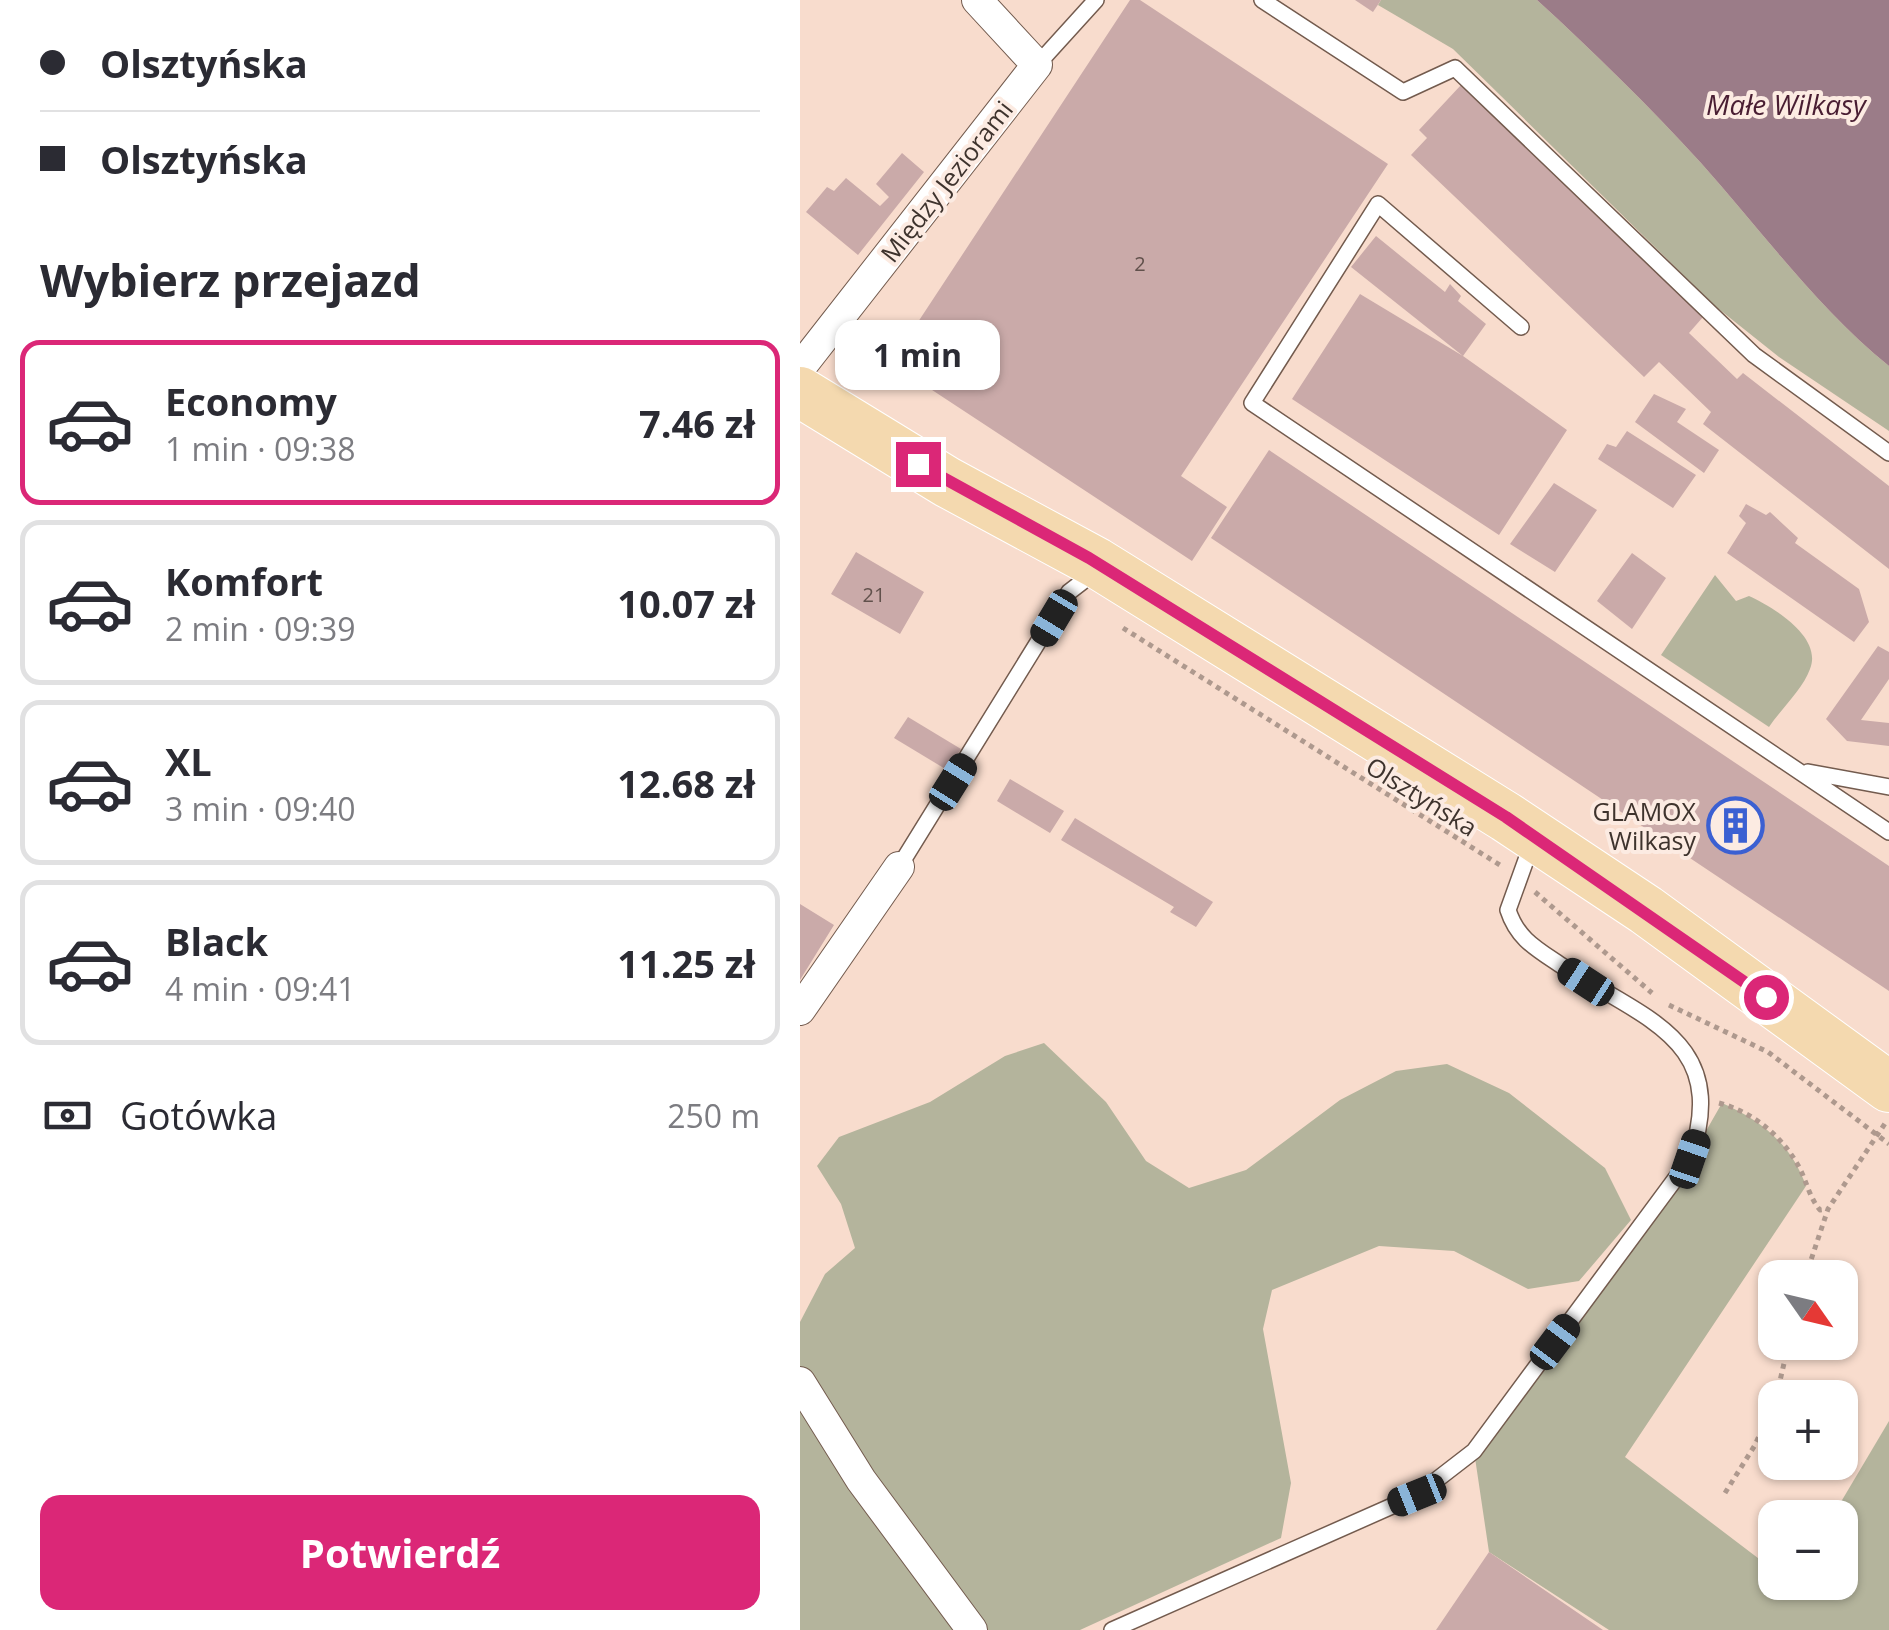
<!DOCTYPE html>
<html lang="pl">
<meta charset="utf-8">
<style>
:root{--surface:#fff;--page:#f2f2f3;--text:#2b2b33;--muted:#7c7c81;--line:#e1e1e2;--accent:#db2777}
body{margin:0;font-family:"Open Sans",sans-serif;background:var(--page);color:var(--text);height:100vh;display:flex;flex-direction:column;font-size:38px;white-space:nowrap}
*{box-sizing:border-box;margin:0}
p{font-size:32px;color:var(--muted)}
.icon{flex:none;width:55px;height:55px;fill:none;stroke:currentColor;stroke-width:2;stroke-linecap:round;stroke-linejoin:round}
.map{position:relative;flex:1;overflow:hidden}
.side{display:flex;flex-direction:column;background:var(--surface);width:800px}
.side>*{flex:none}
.guide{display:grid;align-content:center;height:220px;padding:0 40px;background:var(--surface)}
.needle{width:65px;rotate:124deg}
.buttons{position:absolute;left:958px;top:1260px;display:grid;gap:20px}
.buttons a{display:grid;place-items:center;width:100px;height:100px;border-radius:20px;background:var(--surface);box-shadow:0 2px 8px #0004;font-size:50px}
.end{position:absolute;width:45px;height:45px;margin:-22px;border:12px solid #db2777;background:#fff;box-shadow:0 0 0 5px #fff}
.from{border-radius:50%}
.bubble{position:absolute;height:70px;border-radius:20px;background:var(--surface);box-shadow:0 2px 8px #0004;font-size:32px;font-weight:700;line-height:70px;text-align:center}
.car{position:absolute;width:30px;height:60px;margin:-30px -15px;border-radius:12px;box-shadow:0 0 8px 2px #0007;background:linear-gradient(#222 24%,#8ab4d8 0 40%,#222 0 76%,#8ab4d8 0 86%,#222 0)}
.guide b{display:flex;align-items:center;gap:35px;height:95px;font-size:38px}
.guide b+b{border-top:2px solid var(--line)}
.guide i{width:25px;height:25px;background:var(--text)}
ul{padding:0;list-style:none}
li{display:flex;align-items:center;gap:30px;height:165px;margin:0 20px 15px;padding:0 20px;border:5px solid var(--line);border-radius:20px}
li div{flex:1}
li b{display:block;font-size:38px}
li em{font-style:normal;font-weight:700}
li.on{border-color:var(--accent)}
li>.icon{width:90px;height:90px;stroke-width:1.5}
h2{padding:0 40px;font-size:45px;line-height:120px}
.pay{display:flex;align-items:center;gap:25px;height:110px;padding:0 40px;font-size:38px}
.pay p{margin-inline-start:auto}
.primary-button{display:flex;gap:20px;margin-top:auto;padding:20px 40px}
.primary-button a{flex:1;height:115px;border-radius:20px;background:var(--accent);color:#fff;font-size:40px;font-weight:700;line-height:115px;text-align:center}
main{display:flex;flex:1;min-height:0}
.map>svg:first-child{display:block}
</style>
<main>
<section class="side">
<div class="guide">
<b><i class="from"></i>Olsztyńska</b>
<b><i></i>Olsztyńska</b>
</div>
<h2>Wybierz przejazd</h2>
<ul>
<li class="on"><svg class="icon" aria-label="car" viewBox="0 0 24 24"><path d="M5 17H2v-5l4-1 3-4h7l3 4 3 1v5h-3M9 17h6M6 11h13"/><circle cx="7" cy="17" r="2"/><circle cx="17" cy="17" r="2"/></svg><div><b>Economy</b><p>1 min · 09:38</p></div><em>7.46 zł</em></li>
<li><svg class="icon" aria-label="car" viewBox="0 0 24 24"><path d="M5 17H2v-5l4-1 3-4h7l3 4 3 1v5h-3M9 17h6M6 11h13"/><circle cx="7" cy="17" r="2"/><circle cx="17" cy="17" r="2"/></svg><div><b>Komfort</b><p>2 min · 09:39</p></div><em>10.07 zł</em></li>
<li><svg class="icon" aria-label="car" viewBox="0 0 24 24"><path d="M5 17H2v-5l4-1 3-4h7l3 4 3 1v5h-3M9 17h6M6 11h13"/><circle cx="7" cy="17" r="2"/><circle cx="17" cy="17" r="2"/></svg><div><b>XL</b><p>3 min · 09:40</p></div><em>12.68 zł</em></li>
<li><svg class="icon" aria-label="car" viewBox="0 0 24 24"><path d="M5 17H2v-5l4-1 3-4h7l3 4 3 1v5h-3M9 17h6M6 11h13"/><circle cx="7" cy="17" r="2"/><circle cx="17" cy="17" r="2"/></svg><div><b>Black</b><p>4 min · 09:41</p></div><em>11.25 zł</em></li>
</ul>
<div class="pay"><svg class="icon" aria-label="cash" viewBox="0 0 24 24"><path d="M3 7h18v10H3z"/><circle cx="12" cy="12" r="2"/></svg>Gotówka<p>250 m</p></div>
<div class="primary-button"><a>Potwierdź</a></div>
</section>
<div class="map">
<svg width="1089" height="1630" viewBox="0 0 1089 1630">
<rect width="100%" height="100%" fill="#f8dccd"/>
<!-- green -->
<path fill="#b4b49c" d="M581 0H737C794 52 849 106 901 163 963 232 1016 307 1089 366V431L979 357 915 306 653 49 578 5Z
M915 575 936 601 949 596C973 607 1023 637 1010 669 1003 689 981 709 969 727L861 655Z
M244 1043 306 1102 346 1161 389 1188 446 1170 540 1100 596 1071 647 1064 709 1093 805 1168 831 1220 779 1281 728 1289 654 1251 579 1246 472 1290 463 1329 491 1483 481 1538 280 1630H0V1322L25 1274 55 1248 41 1204 17 1166 39 1137 130 1102 205 1056Z
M922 1103C962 1121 991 1144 1006 1186L825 1457 975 1571V1582H1040V1518L1032 1517 1089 1421V1630H809L689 1552 674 1451 890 1159Z"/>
<!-- water -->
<path fill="#9b7c88" d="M737 0H1089V366C1016 307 963 232 901 163 849 106 794 52 737 0Z"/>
<!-- building -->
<path fill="#caaaa9" d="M330 0H340L588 164 381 476 427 507 392 561 91 363Z
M555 0H581L573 12Z
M661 85 903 317 889 333 937 379 943 373 1089 486V569L903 424 911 412 859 362 844 377 611 155 627 138 619 130Z
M102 153 124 172 58 255 6 212 27 187 34 191 46 178 80 206 89 197 76 184Z
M576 236 645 292 650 284 661 296 658 301 686 324 663 356 767 430 699 535 492 399 560 294 663 356 551 267Z
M854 394 886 409 877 422 919 450 904 473 835 422Z
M827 431 896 475 873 508 798 459 807 444 816 447Z
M469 450 1089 866V991L411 538Z
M754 483 797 510 755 572 710 544Z
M946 504 966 515 970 512 998 538 995 543 1059 589 1069 622 1054 642 927 553 946 523 939 516Z
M56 552 124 592 100 634 31 594Z
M832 553 866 578 832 629 797 601Z
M1078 646 1089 652V679L1061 720 1089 723V746L1047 741 1026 719Z
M108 717 161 749 147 770 94 738Z
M210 779 264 811 250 833 197 801Z
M275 818 413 902 396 927 370 912 374 907 261 840Z
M0 904 34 925 0 980Z
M689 1552 803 1630H636Z"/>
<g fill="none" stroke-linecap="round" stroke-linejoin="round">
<defs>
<path id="lane" d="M462 0 603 92 655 68 954 355 1089 453
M237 65 296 0
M721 327 578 204 452 403 1089 832
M1008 772 1089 787
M99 867 269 592 282 582
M312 1630 617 1495 674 1451 890 1159C931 1039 845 1020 759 964 735 948 717 938 708 910L726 860"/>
<path id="street" d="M0 368 237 65 177 0
M0 1010 99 867
M0 1382 61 1480 172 1630"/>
<path id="primary" d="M0 392 147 482 297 563 706 817 846 910 1089 1087"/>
</defs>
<!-- lane casing -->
<use href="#lane" stroke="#735b4e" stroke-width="18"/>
<!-- street casing -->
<use href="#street" stroke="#735b4e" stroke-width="32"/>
<!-- primary casing -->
<use href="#primary" stroke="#fff" stroke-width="52"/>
<!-- path -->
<path stroke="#ae998e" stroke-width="5" stroke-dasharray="5 5" stroke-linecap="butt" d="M323 628 703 867
M735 892 852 993
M869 1005 968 1052 1089 1144
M919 1103C953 1112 982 1136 999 1167 1007 1182 1009 1197 1020 1210L1028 1209
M1005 1278 1028 1209 1086 1122
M976 1398 989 1342
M925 1493 955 1445 975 1401"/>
<!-- lane -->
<use href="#lane" stroke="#fff" stroke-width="15"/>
<!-- street -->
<use href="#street" stroke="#fff" stroke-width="30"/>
<!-- primary -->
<use href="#primary" stroke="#f4d9af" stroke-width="50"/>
</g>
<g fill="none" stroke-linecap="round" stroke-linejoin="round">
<!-- route -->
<path stroke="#db2777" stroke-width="12" d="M118 464 289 558 706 817 966 997"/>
</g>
<!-- icons -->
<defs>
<symbol id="building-ring" viewBox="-11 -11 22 22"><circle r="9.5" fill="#fcebe2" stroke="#3b60d2" stroke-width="1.5"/><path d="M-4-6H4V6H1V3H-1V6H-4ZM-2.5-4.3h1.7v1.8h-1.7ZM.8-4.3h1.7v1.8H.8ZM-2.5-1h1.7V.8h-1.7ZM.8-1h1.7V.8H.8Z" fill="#3b60d2"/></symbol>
</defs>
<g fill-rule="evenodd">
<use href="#building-ring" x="904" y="794" width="63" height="63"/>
</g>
<g text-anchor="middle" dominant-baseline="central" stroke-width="8" stroke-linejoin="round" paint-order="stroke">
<!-- number labels -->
<g font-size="20" fill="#61514c">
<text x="340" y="263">2</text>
<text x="74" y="594">21</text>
</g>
<!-- street labels -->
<g font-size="25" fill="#3e332d" stroke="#fcebe2">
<text transform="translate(146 181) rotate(-52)">Między Jeziorami</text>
<text transform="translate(622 796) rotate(32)">Olsztyńska</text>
</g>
<!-- poi labels -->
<g font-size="25" fill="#3e332d" stroke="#fcebe2" text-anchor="end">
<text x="896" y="811">GLAMOX<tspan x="896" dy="29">Wilkasy</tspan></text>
</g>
<!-- water labels -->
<g font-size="28" font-style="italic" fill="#491d32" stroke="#fcebe2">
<text x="986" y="104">Małe Wilkasy</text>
</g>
</g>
</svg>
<div class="buttons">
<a><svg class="needle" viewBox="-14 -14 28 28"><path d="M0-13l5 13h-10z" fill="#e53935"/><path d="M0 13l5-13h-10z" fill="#7c7c81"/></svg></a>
<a>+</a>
<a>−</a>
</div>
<i class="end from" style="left:966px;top:997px"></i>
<i class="end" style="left:118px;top:464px"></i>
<div class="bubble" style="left:35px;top:320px;width:165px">1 min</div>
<i class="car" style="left:254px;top:618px;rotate:211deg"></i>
<i class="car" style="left:153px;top:782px;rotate:32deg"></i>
<i class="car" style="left:786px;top:982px;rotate:303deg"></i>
<i class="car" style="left:890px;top:1159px;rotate:19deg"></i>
<i class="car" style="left:755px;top:1342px;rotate:37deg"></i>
<i class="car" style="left:617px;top:1495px;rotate:248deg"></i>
</div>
</main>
